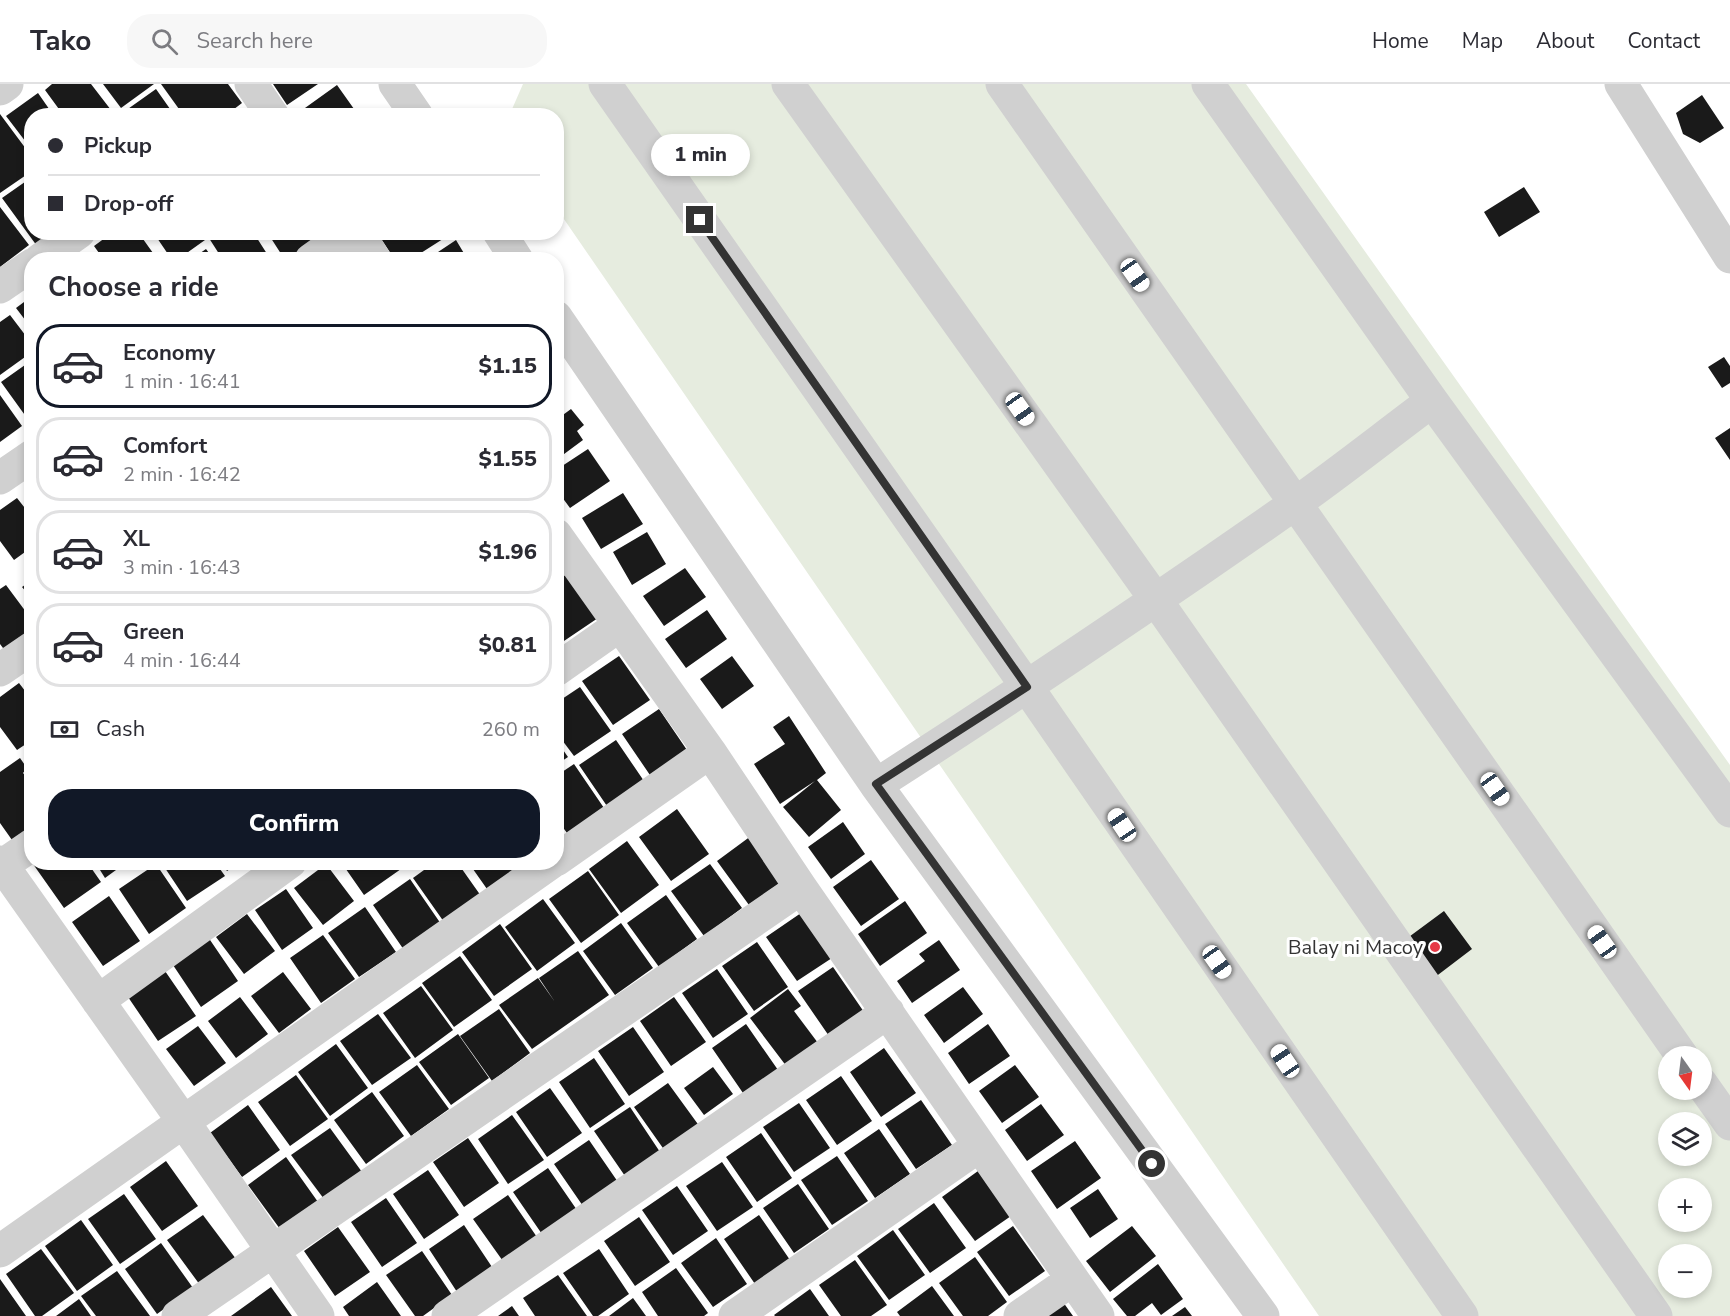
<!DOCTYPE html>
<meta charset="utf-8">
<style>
:root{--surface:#fff;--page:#f7f7f7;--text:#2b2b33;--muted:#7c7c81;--line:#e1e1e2;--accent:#111827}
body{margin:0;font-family:"Nunito Sans",sans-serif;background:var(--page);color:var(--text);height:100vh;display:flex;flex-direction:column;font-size:22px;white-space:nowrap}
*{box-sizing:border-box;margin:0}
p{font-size:20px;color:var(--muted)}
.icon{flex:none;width:33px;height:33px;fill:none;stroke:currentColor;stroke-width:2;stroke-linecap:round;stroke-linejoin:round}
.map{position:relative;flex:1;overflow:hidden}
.panel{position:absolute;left:24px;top:168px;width:540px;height:618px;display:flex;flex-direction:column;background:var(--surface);border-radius:24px;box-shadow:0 3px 9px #0003}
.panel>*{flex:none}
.banner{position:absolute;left:24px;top:24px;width:540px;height:132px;border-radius:24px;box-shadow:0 3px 9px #0003;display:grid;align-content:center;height:132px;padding:0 24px;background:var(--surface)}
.needle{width:39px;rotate:166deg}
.controls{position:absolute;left:1658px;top:962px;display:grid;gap:12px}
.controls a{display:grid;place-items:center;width:54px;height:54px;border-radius:50%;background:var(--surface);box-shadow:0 3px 9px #0003;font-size:30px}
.end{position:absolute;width:27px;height:27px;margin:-14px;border:8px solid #333;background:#fff;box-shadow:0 0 0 3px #fff}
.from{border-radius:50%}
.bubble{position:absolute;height:42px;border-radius:21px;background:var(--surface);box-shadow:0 3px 9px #0003;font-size:20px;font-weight:800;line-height:42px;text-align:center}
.car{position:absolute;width:18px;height:36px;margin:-18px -9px;border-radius:8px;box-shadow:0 0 4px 2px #0007;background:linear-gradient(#fff 24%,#345 0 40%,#fff 0 76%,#345 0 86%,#fff 0)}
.banner b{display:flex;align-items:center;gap:21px;height:57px;font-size:22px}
.banner b+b{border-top:2px solid var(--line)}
.banner i{width:15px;height:15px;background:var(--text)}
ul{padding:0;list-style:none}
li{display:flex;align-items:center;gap:18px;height:84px;margin:0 12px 9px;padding:0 12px;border:3px solid var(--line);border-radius:24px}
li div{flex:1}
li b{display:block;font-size:22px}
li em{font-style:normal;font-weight:800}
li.active{border-color:var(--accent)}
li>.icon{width:54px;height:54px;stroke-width:1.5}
h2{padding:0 24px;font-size:27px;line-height:72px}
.pay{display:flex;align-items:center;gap:15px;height:66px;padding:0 24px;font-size:22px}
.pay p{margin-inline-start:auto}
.primary-button{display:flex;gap:12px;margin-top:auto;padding:12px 24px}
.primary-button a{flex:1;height:69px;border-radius:24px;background:var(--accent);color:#fff;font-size:24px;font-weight:800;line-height:69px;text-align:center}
header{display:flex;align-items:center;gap:36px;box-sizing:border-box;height:84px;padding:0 30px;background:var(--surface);border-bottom:2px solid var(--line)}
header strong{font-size:28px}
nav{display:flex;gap:33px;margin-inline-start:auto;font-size:21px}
.search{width:420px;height:54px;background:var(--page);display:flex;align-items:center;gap:15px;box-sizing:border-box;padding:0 21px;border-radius:24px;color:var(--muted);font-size:22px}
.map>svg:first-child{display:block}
</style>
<header>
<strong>Tako</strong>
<div class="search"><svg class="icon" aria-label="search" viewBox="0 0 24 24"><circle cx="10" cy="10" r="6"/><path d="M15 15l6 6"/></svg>Search here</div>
<nav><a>Home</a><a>Map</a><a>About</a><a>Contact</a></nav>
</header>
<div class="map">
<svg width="1730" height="1232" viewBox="0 0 1730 1232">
<rect width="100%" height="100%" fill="#fff"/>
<!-- green -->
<path fill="#e6ecdf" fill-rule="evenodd" d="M523 0H1246L1730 681V1232H1319L557 125 556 32H509ZM1668 972H1701V1005H1668ZM1668 1038H1701V1071H1668ZM1668 1104H1701V1137H1668ZM1668 1170H1701V1203H1668Z"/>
<!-- building -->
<path fill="#1a1a1a" d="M52 0H91L111 26 103 32H64L45 6Z
M103 0H154L121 24Z
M161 0H228L242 19 225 32H184Z
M273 0H318L287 21Z
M337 1 359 32H300L298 29Z
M156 5 175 32H128L125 27Z
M38 9 54 32H32V66L6 32Z
M1702 11 1724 44 1700 59 1683 50 1676 29Z
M0 30 32 73V87L0 109Z
M32 93V148H56L37 162 2 114Z
M1524 103 1540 128 1499 153 1484 128Z
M0 123 29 161 0 183Z
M113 148H138L158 176H104L94 162Z
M153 148H200L205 156 177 176H172Z
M211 148H253L271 176H223L207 151Z
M267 148H329L331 151 294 176H285Z
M387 148H443L446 153 410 176H395L380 153Z
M456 156 468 176H438L441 173 438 168Z
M206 165 214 176H190Z
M87 169 92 176H78Z
M32 212V245L16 224Z
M10 231 32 260V268L0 291V238Z
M1724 273 1730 282V299L1722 304 1708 283Z
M32 276V341L1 298Z
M0 311 22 342 0 358Z
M571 325 584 341 577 347 583 356 556 376V336Z
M1730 344V376L1715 354Z
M588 365 610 397 570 424 556 405V386Z
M623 409 643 440 601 465 582 434Z
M17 414 32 433V463L14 476 0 457V426Z
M647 448 666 480 632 501 613 468Z
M685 484 706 513 664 542 643 512Z
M567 490 598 534 561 559 556 552V497Z
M32 496V515L22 503Z
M6 501 32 536V549L6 568 0 560V505Z
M707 526 727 555 686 584 665 555Z
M619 572 650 616 613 641 582 597Z
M732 572 754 602 722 625 700 595Z
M19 599 32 616V656L17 666 0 643V613Z
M580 603 611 647 574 672 556 648V619Z
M659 625 689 669 652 694 622 650Z
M789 632 826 689 817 696 841 726 809 753 783 723 815 697 780 720 754 680 785 660 773 643Z
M556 656 568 673 556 681Z
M616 656 646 700 609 725 579 681Z
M20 674 27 684 23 689 32 700V742L12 756 0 739V688Z
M574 680 604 724 567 749 556 734V692Z
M677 725 709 770 671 797 639 753Z
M843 738 865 770 831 795 808 763Z
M556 743 563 753 556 757Z
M755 749 787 794 749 821 717 777Z
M627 757 659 801 621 829 589 785Z
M871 776 899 815 861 842 833 803Z
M35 778H87L101 798 64 824 33 780Z
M95 778H127L105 794Z
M161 778H215L225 792 187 817Z
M221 778H240L227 787Z
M341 778H396L401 785 364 811Z
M435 778H457L481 812 444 838 413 794Z
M468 778H523L524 780 487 805Z
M156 780 186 824 149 850 119 805Z
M326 780 354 817 323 841 294 804Z
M710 780 742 824 704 852 671 807Z
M588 787 619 831 581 859 549 815Z
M410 795 441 840 404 866 373 821Z
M286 805 313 844 282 866 255 826Z
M666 811 697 855 659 883 627 839Z
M109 812 140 857 103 882 72 838Z
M543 815 575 859 537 887 505 843Z
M905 817 927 849 880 882 858 850Z
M365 823 396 868 359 893 328 849Z
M1444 827 1472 865 1426 900 1398 861Z
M801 829 832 874 797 897 766 853Z
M247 830 275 867 244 890 216 853Z
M621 839 653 884 615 911 583 867Z
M500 840 532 885 494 912 462 868Z
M323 851 355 895 321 919 290 874Z
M208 853 238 897 201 923 171 878Z
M939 856 960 886 912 919 897 897 925 877 919 870Z
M757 858 788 903 754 927 722 882Z
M578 867 609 911 532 965 499 921 538 894 555 918 539 894Z
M460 872 492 916 454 943 422 899Z
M833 883 864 928 829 952 798 907Z
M717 885 748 930 713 954 682 909Z
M165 887 196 932 158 957 128 913Z
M283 888 311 925 279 949 251 912Z
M421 902 453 946 415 974 383 929Z
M963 903 983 930 944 959 924 931Z
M788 905 801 922 794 927 818 959 787 983 750 934Z
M240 913 268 950 236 974 208 937Z
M674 913 706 958 671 982 640 937Z
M499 925 530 969 492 997 460 952Z
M378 930 411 974 372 1001 340 957Z
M746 940 778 986 743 1009 712 964Z
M988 940 1010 972 969 1000 948 969Z
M198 942 226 979 194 1002 166 965Z
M633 943 664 988 629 1012 598 967Z
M458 950 489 994 451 1021 419 978Z
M336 960 368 1004 330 1032 298 988Z
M884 964 916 1009 881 1033 850 988Z
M594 974 625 1020 590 1044 559 998Z
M417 981 449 1025 411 1052 379 1008Z
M1015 981 1039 1013 1002 1039 979 1007Z
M713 983 733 1010 704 1031 684 1004Z
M296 991 328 1035 290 1062 258 1018Z
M841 992 872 1037 837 1061 806 1016Z
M668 999 700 1043 665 1067 634 1023Z
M550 1004 582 1049 547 1073 516 1028Z
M372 1008 404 1052 366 1080 334 1036Z
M921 1016 952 1061 916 1085 885 1040Z
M799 1019 830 1064 794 1088 763 1043Z
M1041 1020 1064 1051 1027 1077 1005 1046Z
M248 1021 280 1066 242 1093 210 1049Z
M630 1023 660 1068 625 1092 594 1047Z
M512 1031 544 1076 508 1100 478 1055Z
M330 1044 362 1088 324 1115 291 1071Z
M879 1045 910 1090 875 1114 844 1069Z
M761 1049 792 1094 757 1118 726 1073Z
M468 1054 499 1099 464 1123 433 1078Z
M589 1056 620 1101 585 1125 554 1080Z
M1075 1057 1101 1094 1057 1125 1031 1087Z
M837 1072 868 1117 832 1141 801 1096Z
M286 1073 318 1118 280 1145 248 1101Z
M166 1077 198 1122 162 1147 130 1103Z
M722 1078 753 1123 717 1147 686 1102Z
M548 1084 579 1129 544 1153 513 1108Z
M428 1086 459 1131 424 1155 393 1110Z
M978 1087 1011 1132 975 1157 942 1113Z
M798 1100 829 1145 794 1169 763 1124Z
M677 1102 708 1147 673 1171 642 1126Z
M1098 1105 1118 1135 1090 1154 1070 1124Z
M124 1110 156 1155 120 1180 88 1135Z
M508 1111 539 1156 505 1180 473 1135Z
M386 1114 417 1159 382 1183 351 1138Z
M934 1119 966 1164 930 1189 898 1145Z
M203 1131 236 1175 200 1201 167 1156Z
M759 1131 790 1176 755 1200 724 1155Z
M639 1133 670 1178 635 1202 604 1157Z
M81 1136 113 1181 77 1207 45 1162Z
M464 1141 494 1186 459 1211 429 1165Z
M1013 1142 1045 1187 1009 1212 977 1168Z
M1132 1142 1156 1172 1110 1208 1086 1177Z
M338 1143 370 1188 335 1212 304 1167Z
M893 1146 925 1191 889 1216 857 1172Z
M716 1154 747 1200 713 1223 681 1179Z
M161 1159 193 1204 157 1230 125 1185Z
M41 1165 74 1209 42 1232H35L6 1190Z
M599 1165 629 1210 598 1232H593L563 1189Z
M422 1167 452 1211 423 1232H415L386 1191Z
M975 1173 1007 1218 988 1232H963L939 1199Z
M855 1176 887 1221 871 1232H841L819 1201Z
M1158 1180 1183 1215 1161 1231 1152 1219 1135 1232H1127L1113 1215Z
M676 1184 708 1229 704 1232H658L642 1208Z
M117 1187 150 1232H96L81 1212Z
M558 1191 587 1232H535L523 1214Z
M0 1195 26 1232H0Z
M377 1198 401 1232H349L343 1223Z
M932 1202 954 1232H900L897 1228Z
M271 1203 292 1232H231Z
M810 1205 829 1232H775L774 1231Z
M633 1214 646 1232H609Z
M79 1215 91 1232H56Z
M1063 1218 1073 1232H1044Z
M512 1222 519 1232H498Z
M1185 1223 1192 1232H1172Z"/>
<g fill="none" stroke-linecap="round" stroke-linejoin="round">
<!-- street -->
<path stroke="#d0d0d0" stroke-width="33" d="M251 0 273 32
M395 0 417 32
M605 0 1027 603 1462 1232
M788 0 1156 516 1656 1232
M1002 0 1682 972
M1208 0 1432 317 1730 727
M1621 0 1730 173
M0 5 7 0
M357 148 375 176
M499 148 517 176
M40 176 79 148
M311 176 350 148
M0 203 32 181
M556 233 876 701 1263 1232
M0 394 32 372
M556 451 710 668 801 804 1098 1232
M0 586 32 564
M556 586 620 541
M876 701C1017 610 1156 517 1293 421 1340 388 1385 352 1432 317
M556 776 710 668
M0 778 183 1037 318 1232
M0 783 32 761
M98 917 290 778
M1701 999 1730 1040
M0 1167 552 778
M178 1232 801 804
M448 1232 888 928
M735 1232 979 1062
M1020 1232 1072 1196"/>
</g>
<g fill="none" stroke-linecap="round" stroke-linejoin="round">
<!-- route -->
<path stroke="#333" stroke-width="8" d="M700 136 1027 603 876 700 1152 1080"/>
</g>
<!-- markers -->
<circle fill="#e63946" stroke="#fff" stroke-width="2" cx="1435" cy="863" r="6"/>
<g text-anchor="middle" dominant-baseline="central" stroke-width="6" stroke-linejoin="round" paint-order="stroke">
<!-- poi labels -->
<g font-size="20" fill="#333" stroke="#fff" text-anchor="end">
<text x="1423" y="863">Balay ni Macoy</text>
</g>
</g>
</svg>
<div class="controls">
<a><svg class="needle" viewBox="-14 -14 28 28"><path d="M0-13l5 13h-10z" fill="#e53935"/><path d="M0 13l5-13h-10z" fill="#7c7c81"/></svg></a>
<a><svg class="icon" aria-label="layers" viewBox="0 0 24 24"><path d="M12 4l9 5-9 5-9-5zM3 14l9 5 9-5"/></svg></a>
<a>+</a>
<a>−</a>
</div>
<i class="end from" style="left:1152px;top:1080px"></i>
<i class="end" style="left:700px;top:136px"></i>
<div class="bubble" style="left:651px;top:50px;width:99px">1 min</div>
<i class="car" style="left:1135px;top:191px;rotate:145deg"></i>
<i class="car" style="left:1020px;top:325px;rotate:145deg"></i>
<i class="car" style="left:1495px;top:705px;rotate:145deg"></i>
<i class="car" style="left:1122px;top:741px;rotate:326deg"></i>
<i class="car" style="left:1602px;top:858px;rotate:325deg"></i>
<i class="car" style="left:1217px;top:878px;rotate:145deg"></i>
<i class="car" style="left:1285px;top:977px;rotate:326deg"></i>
<div class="banner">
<b><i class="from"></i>Pickup</b>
<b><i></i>Drop-off</b>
</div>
<section class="panel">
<h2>Choose a ride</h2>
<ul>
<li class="active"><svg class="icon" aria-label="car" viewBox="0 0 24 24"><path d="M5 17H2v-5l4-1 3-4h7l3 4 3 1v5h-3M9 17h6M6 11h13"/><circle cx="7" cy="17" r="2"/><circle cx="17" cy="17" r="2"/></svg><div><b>Economy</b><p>1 min · 16:41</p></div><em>$1.15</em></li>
<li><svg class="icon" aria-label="car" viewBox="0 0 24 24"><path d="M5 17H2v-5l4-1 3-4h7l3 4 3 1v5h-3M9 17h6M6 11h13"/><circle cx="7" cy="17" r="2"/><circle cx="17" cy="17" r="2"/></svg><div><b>Comfort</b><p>2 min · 16:42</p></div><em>$1.55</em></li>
<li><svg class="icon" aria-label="car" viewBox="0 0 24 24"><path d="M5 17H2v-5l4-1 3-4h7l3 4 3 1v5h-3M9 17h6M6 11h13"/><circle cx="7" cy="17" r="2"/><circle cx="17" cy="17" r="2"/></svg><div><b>XL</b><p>3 min · 16:43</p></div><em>$1.96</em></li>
<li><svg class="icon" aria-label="car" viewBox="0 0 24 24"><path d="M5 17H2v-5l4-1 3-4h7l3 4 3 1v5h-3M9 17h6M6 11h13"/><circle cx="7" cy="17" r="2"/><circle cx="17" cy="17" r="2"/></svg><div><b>Green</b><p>4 min · 16:44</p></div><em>$0.81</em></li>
</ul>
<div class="pay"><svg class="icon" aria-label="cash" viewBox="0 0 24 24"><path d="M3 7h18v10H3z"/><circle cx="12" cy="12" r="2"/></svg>Cash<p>260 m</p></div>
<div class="primary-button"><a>Confirm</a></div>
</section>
</div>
